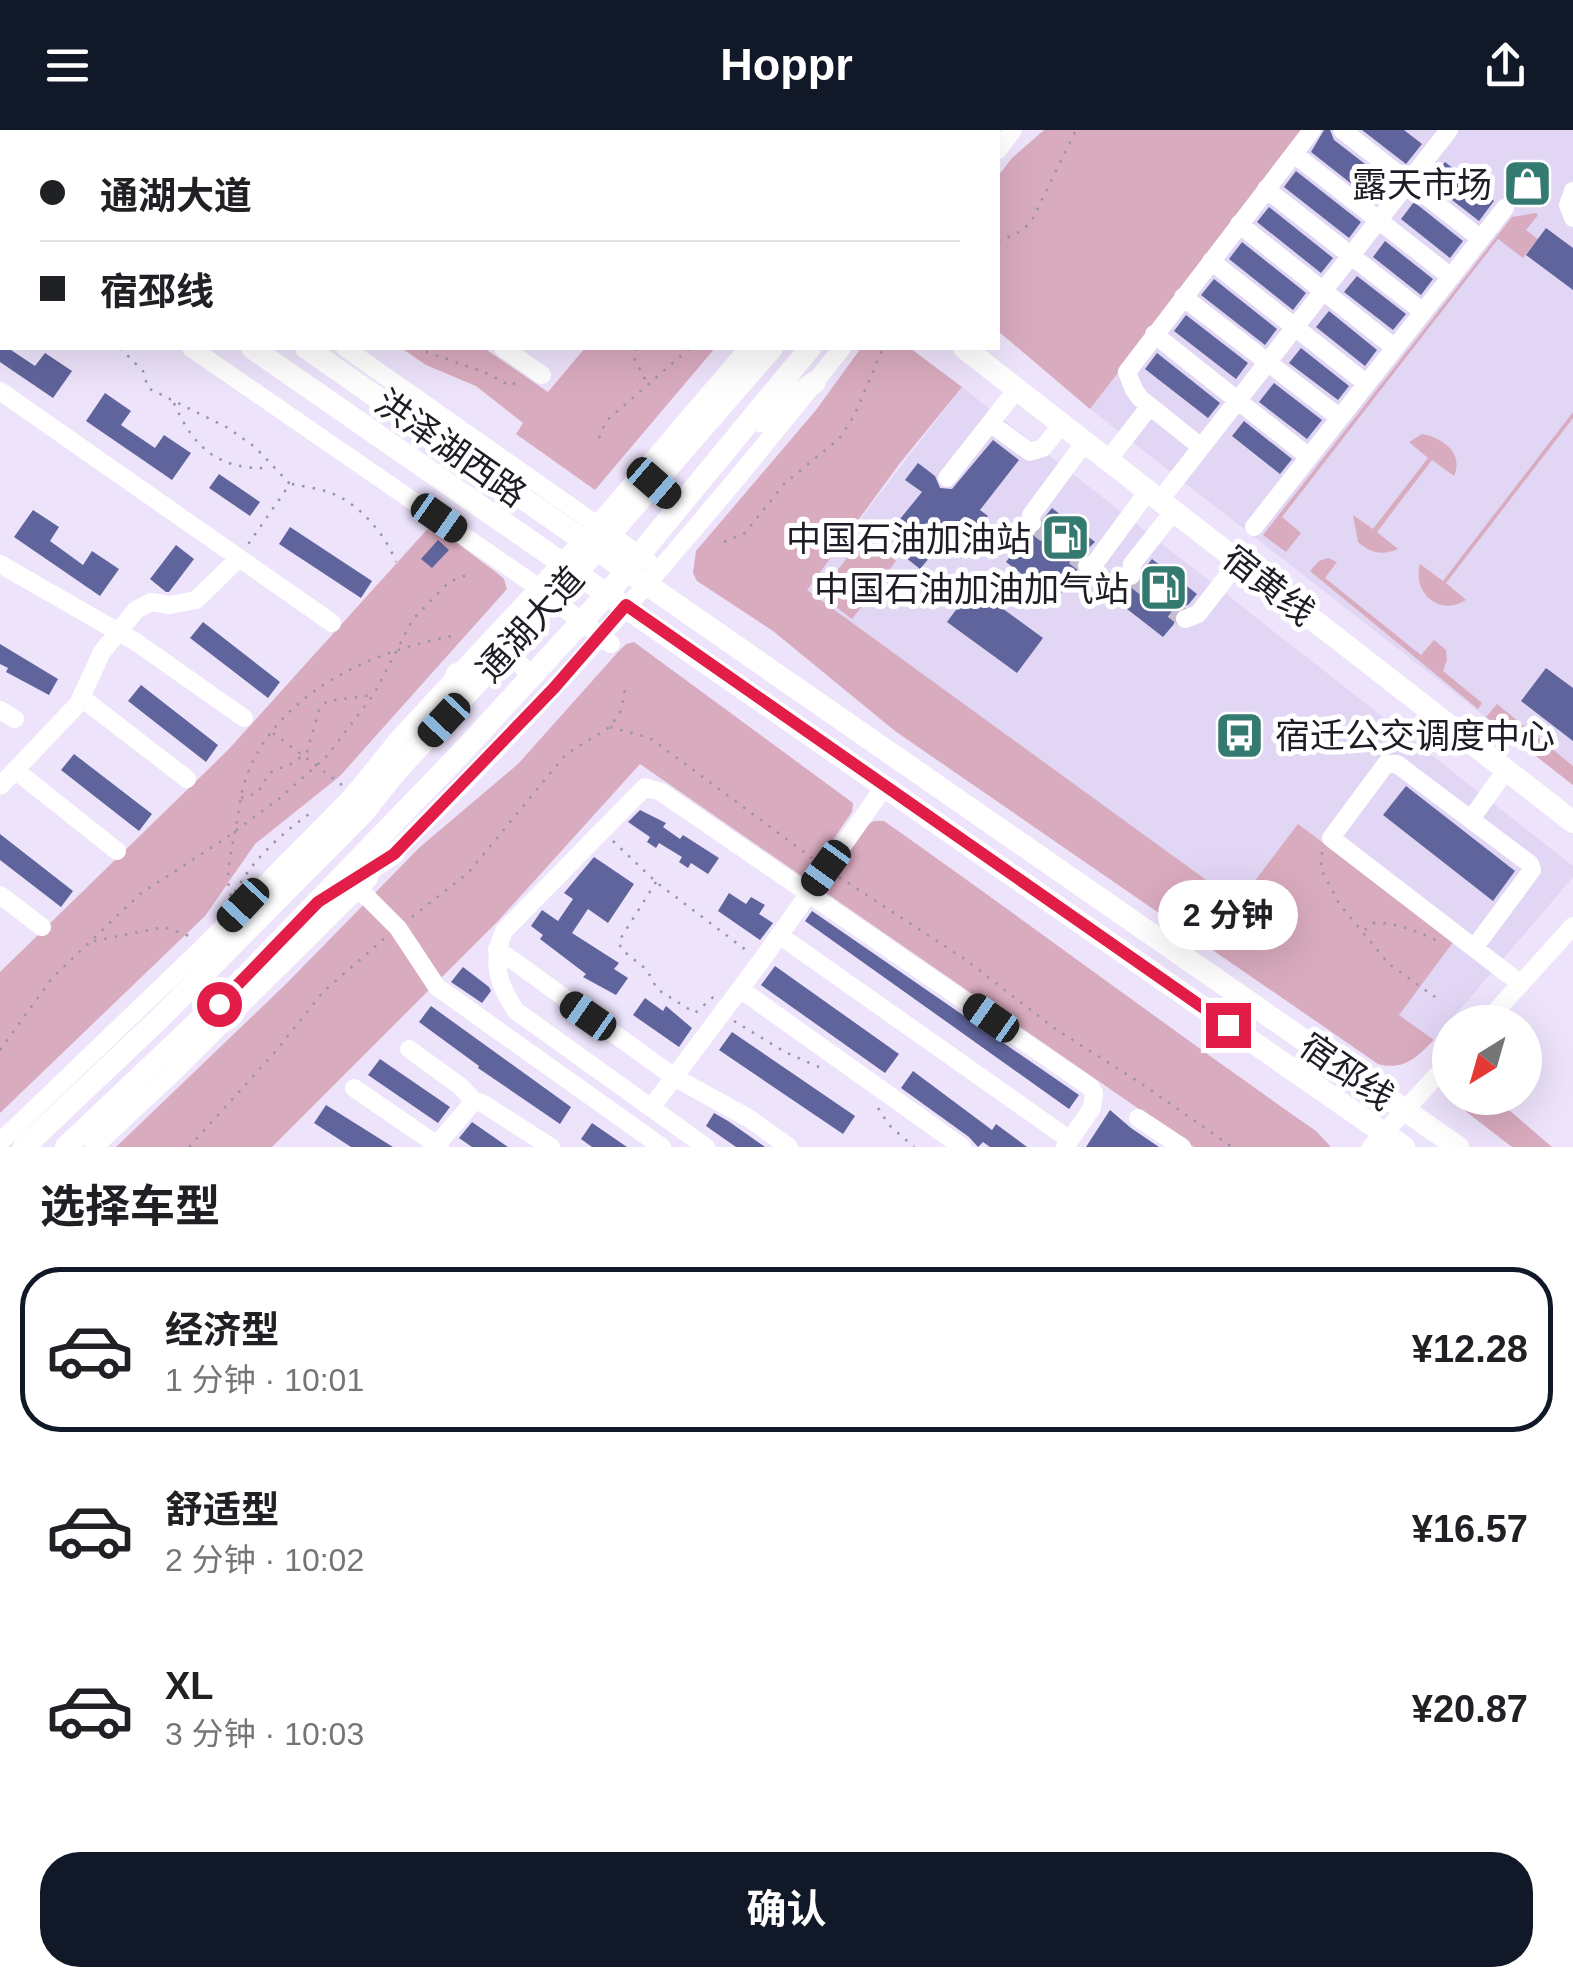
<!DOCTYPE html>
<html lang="zh">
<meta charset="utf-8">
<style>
:root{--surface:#fff;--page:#f2f2f2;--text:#202124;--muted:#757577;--line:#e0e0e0;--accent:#111827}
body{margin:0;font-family:Helvetica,"Noto Sans SC",sans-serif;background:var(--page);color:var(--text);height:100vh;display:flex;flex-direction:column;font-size:38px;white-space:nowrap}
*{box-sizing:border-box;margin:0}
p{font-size:32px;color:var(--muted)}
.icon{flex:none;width:55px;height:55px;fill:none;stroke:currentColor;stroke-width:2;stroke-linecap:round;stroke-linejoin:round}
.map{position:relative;height:1017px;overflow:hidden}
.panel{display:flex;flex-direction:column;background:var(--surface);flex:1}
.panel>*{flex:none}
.guide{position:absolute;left:0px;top:0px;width:1000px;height:220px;box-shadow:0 10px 40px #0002;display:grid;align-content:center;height:220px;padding:0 40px;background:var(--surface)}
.needle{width:65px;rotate:217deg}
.buttons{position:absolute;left:1432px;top:875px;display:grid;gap:20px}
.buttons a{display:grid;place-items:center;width:110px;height:110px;border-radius:50%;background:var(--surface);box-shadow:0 10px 40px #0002;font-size:50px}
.end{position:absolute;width:45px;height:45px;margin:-22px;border:12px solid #e11d48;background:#fff;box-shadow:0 0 0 5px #fff}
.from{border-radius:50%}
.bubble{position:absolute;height:70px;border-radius:35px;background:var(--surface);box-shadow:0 10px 40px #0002;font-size:32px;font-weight:700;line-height:70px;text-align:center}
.car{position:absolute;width:30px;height:60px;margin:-30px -15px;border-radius:12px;box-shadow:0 0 8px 2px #0007;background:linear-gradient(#222 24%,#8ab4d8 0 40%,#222 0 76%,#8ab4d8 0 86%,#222 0)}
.guide b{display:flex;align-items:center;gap:35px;height:95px;font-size:38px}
.guide b+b{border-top:2px solid var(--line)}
.guide i{width:25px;height:25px;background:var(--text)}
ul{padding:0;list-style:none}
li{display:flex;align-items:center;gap:30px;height:165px;margin:0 20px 15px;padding:0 20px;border:5px solid transparent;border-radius:40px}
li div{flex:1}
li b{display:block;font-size:38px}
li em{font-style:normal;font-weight:700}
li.on{border-color:var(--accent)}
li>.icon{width:90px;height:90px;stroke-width:1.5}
h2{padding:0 40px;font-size:45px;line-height:120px}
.cta{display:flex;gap:20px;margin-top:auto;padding:20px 40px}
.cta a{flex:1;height:115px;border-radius:40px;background:var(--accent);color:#fff;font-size:40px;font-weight:700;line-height:115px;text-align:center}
header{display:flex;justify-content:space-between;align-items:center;height:130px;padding:0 40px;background:var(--accent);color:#fff;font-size:45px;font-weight:700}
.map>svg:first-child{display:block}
</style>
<header><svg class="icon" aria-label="menu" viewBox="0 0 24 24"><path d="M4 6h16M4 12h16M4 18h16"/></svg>Hoppr<svg class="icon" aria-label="share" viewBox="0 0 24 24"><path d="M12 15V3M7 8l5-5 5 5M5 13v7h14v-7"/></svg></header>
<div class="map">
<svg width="1573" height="1017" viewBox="0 0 1573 1017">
<rect width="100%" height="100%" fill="#ede3fb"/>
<!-- built -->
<path fill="#e2d6f5" d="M1306 0H1573V655L1090 279Z
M962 257 1573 736V747L1434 910 1238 773 806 460Z"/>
<!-- green -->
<path fill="#d9abbe" d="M1044 0H1306L1090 279 998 201V46L1012 28Z
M1536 83 1538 85 1526 100 1538 109 1523 128 1498 109 1282 387 1301 403 1286 422 1263 405 1512 87Z
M401 218H484L548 262 585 218H715L595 360 516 304 523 293 476 256 426 235Z
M861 218H910L962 257 900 333 807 460 1238 773 1298 694 1454 811 1399 885 1434 910C1417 927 1404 941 1378 934L895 601 773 501 697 451 693 443 696 421 816 280Z
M1573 282V288L1446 453 1466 470C1440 487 1412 463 1420 434L1443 451Z
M1422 304C1443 308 1464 323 1454 346L1432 330 1377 402 1398 419C1381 426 1371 423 1358 412L1353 385 1373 399 1428 328 1409 312Z
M432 394 497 443 504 449 507 459 340 646 255 714 205 786 0 983V842L228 620Z
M864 406 896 431 852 489 819 464Z
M1328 428 1337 432 1325 448 1421 525 1434 510 1446 520 1447 530 1443 541 1482 573 1478 579 1310 441 1319 431Z
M634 512 853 673 852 682 806 749 640 634 498 791 272 1017H116L286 854 420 717 518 634 618 522 626 514Z
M1497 574 1573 636V655L1486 587Z
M874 691H884C1029 793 1171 900 1316 1001L1331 1017H1194L819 758 865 696Z
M1450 947V968H1495L1552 1017H1512L1447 967 1446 951Z"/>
<!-- building -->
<path fill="#60649c" d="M1324 0H1330L1334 10 1391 54 1376 73 1311 22Z
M1362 0H1404L1422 14 1406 34Z
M1445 32 1494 71 1479 91 1429 52Z
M1296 41 1361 92 1349 108 1284 57Z
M1414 72 1463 111 1450 128 1401 89Z
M1269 77 1333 128 1321 143 1257 92Z
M1546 98 1573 118V160L1526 125Z
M1385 111 1433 149 1421 165 1373 127Z
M1242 112 1306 163 1293 180 1229 129Z
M1357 146 1406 184 1393 200 1344 162Z
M1214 149 1277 199 1265 215 1201 165Z
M1329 181 1377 220 1365 236 1316 197Z
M1186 185 1248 233 1236 249 1174 201Z
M0 212 2 218H8L35 236 45 223 72 241 53 268 0 232Z
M1301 218 1349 256 1338 270 1289 233Z
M1157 223 1220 273 1208 288 1145 239Z
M1274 253 1322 290 1307 309 1259 272Z
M105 263 131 281 121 295 155 318 164 305 191 323 172 350 86 291Z
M1244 291 1292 329 1280 344 1232 306Z
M993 310 1019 330 980 380 988 386 975 403 960 391 920 439 905 427 922 406 900 389 922 362 905 350 918 333 935 346 940 358 952 359Z
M219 344 260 372 250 386 209 358Z
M1052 378 1095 412 1077 429V443L1056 470 1006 432 1027 404 1040 402 1044 388Z
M33 380 59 397 50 411 83 435 92 421 119 439 100 466 14 407Z
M290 397 372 451 361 468 279 414Z
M438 410 449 420 432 438 421 429Z
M176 415 194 429 169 462H166L150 449Z
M1152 429 1197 464 1189 474 1175 482 1174 494 1163 507 1118 472 1129 458 1141 454 1144 439Z
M973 457 1043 508 1017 543 947 492Z
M203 492 280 552 268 568 190 508Z
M0 514 58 549 49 565 6 542 8 538 0 534Z
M1546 538 1573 558V611L1521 571Z
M141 555 218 615 206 632 128 571Z
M74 624 152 684 139 701 61 640Z
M1406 656 1515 741 1493 771 1383 685Z
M640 680 666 693 663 697 680 709 683 705 719 728 708 744 691 733 688 738 679 732 682 727 659 713 656 718 647 712 650 707 628 692Z
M0 704 73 761 61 777 0 730Z
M594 727 634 754 608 793 588 779 572 803 619 833 614 839 628 848 616 865 583 847 586 844 540 809 543 805 531 796 542 780 558 791 573 769 564 763Z
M729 763 746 774 751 767 765 775 759 784 773 793 760 810 718 781Z
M812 781 1079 965 1069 979 805 791Z
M775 836 899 924 885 943 761 855Z
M463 837 489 857 491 861 482 873 451 852Z
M645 868 663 881 666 876 692 898 679 917 633 885Z
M431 876 571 977 560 994 478 938 479 936 419 892Z
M732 902 855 986 843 1004 719 920Z
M380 929 450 977 438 993 368 945Z
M913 941 992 1000 996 994 1027 1017H990L983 1012 978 1017 969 1007 901 958Z
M326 975 393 1017H351L314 993Z
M1110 980 1131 998 1159 1017H1086Z
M714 983 728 991 765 1017H736L706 996Z
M472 992 508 1017H472L459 1008Z
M592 993 627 1017H592L581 1009Z"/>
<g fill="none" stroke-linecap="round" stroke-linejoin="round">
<!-- minor-tunnel -->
<path stroke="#c4bbd0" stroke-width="18" stroke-dasharray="18 9" stroke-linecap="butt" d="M1032 393 1087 436
M1131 446 1185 489"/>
<!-- path -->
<path stroke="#9c94a6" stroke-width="2.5" stroke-dasharray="2.5 8" stroke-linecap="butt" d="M108 0 112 2
M124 2 125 0
M824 2 825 0
M864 2 866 0
M998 112 1023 100 1032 90 1076 0
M0 141 2 142
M0 149 2 145
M120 218 143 241 148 258 228 298 255 317 290 354 247 416
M416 218 486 243 511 256 520 249
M636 218 634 228 648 255
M174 273C194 319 219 340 270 338
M599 308 606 291 690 218
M292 354C304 357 319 358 331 363 360 374 385 404 396 432
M724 412 745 403 785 353 839 309 854 286 883 218
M610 597 650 608 812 728
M273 603 342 655
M241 668 258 663 269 643 293 633 307 622 319 580 327 571 373 565
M613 711 656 752 746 820
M1322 722 1321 739 1340 775 1389 834 1435 867
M839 747 966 830 1054 898 1142 954 1232 1017
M656 752 619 811 621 819 647 840 657 859 695 883 719 862
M235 762C252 730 283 702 312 682
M231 766C224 746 232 717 236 697 239 682 240 666 245 651 274 564 369 522 452 506
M412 787 469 742 566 624 610 597 621 581 626 553
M1365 800 1373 793C1396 792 1415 801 1436 810
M94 811 164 797 192 807
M734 891 785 922 819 937
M0 920 52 848 140 764 223 710 280 668 327 626 374 564 413 489 449 452 467 445
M878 978 889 995 914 1017
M189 1017 276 921 323 862 386 807"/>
<!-- minor -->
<path stroke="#fff" stroke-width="18" d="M35 0 39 2
M188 0 191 2
M296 0 300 2
M501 0 504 2
M598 0 601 2
M639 0 642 2
M669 0 673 2
M694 0 698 2
M725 0 728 2
M1342 0 1481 109
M364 2 365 0
M998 20 1013 0
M1294 24 1451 147
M1266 59 1423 182
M1573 61 1568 75 1573 88
M0 86 2 87
M1239 94 1395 218
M1211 131 1367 254
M1183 167 1340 288
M1154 204 1309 327
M191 218 529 451 611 514
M345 218 648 431
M503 218 542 245
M0 261 332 493
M990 293 1030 322 1043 318 1062 294
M1201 317 1141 269 1134 260 1127 242 1312 0
M1108 330 1150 276
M947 348 1017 259
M1160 370 1449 0
M1032 393 1031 385 1085 312
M1254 397 1505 78
M0 434 136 512 244 588
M1087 436 1095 433 1148 361
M1131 446 1132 434 1174 381
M1185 489 1198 484 1239 431
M505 521 533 546
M82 568 187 649
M0 580 15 589
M15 640 117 721
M0 656 78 574 102 522 136 480 151 472 170 475 196 470 238 429
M1471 689 1506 640
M387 729C551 571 701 397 842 218
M362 762 398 798 437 857 662 1017
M0 765 42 797
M779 805 1070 1010
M1474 818 1532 740 1530 734 1397 634H1386L1331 708 1521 854
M497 819 674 947 750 989 789 1017
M740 859 962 1017
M1486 892 1573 796
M409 919 460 956 474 971
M354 958 440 1017
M651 978 761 831 885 656
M1138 988 1182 1017
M0 1012 199 821 352 666 399 608 597 395 748 218
M94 1017 172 944 369 748
M435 1017 474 971 482 973 551 1017
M706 1017 516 881C498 855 491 831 504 801L645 657 661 662 1090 957 1094 963 1092 978 1065 1017
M1371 1017 1450 931"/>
<!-- major -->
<path stroke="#fff" stroke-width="22" d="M921 0H922
M946 2 948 0
M980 2 982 0
M0 5 2 7
M0 41 2 43
M252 218 1404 1017
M306 218 1458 1017
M964 218 1573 692
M760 291 815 252
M438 587 457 544
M350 752 394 723
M24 1017 159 889 364 682 395 643 577 442 772 218
M66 1017 245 847 464 620 608 463 810 218"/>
</g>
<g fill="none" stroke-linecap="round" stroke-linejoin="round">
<!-- route -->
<path stroke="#e11d48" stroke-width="12" d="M219 874 318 772 394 724 554 558 626 475 1228 895"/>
</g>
<!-- icons -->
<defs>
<symbol id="shop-square" viewBox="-11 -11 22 22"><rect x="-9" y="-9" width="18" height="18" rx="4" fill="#347a71" stroke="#fff"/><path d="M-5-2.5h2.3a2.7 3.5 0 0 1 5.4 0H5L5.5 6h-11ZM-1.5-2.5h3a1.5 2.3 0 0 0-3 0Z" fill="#fff"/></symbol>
<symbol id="fuel-square" viewBox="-11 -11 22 22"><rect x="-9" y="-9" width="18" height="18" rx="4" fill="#347a71" stroke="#fff"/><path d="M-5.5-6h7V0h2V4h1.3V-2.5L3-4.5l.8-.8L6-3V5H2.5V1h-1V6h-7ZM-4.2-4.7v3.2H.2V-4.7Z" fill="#fff"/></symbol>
<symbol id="bus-square" viewBox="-11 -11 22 22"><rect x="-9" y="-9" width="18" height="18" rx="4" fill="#347a71" stroke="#fff"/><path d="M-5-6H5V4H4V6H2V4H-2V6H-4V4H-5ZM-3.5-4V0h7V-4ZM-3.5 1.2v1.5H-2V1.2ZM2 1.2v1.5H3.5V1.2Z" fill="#fff"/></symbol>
</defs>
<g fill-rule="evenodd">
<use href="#shop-square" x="1500" y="26" width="55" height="55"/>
<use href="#fuel-square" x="1038" y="380" width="55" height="55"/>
<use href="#fuel-square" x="1136" y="430" width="55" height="55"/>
<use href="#bus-square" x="1212" y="578" width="55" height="55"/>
</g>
<g text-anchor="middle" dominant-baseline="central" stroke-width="10" stroke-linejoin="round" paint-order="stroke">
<!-- poi labels -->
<g font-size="35" fill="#201c25" stroke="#fff" text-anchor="end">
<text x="1492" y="54">露天市场</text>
<text x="1031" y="408">中国石油加油站</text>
<text x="1129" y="458">中国石油加油加气站</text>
<text x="1275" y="605" text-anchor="start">宿迁公交调度中心</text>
</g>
<!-- street labels -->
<g font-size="35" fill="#201c25" stroke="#fff">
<text transform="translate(451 318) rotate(35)">洪泽湖西路</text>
<text transform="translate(1269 455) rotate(38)">宿黄线</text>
<text transform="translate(530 494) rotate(-48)">通湖大道</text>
<text transform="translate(1347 941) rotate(35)">宿邳线</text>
</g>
</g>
</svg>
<div class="buttons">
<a><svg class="needle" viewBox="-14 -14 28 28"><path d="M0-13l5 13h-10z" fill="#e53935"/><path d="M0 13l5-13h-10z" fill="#757577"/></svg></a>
</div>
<i class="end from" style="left:219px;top:874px"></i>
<i class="end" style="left:1228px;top:895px"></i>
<div class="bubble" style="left:1158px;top:750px;width:140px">2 分钟</div>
<i class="car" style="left:654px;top:353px;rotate:131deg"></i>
<i class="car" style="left:439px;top:388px;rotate:125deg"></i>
<i class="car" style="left:444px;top:590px;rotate:223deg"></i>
<i class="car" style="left:826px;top:738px;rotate:216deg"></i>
<i class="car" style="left:243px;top:775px;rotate:223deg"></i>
<i class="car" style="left:588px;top:886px;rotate:305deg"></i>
<i class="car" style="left:991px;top:888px;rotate:305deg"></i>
<div class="guide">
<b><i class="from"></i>通湖大道</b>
<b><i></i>宿邳线</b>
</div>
</div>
<section class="panel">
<h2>选择车型</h2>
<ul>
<li class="on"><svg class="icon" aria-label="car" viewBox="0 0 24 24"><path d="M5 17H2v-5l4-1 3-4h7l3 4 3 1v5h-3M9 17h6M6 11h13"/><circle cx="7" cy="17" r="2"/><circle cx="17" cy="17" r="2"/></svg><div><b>经济型</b><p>1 分钟 · 10:01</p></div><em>¥12.28</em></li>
<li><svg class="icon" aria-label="car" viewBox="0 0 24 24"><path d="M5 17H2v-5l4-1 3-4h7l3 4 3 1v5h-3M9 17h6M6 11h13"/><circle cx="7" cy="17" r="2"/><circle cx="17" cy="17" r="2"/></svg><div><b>舒适型</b><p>2 分钟 · 10:02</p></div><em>¥16.57</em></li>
<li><svg class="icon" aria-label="car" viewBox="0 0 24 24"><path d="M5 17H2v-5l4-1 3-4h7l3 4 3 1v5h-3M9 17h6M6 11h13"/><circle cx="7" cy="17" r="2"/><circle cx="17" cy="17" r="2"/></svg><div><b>XL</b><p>3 分钟 · 10:03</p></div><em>¥20.87</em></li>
</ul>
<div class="cta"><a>确认</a></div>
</section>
